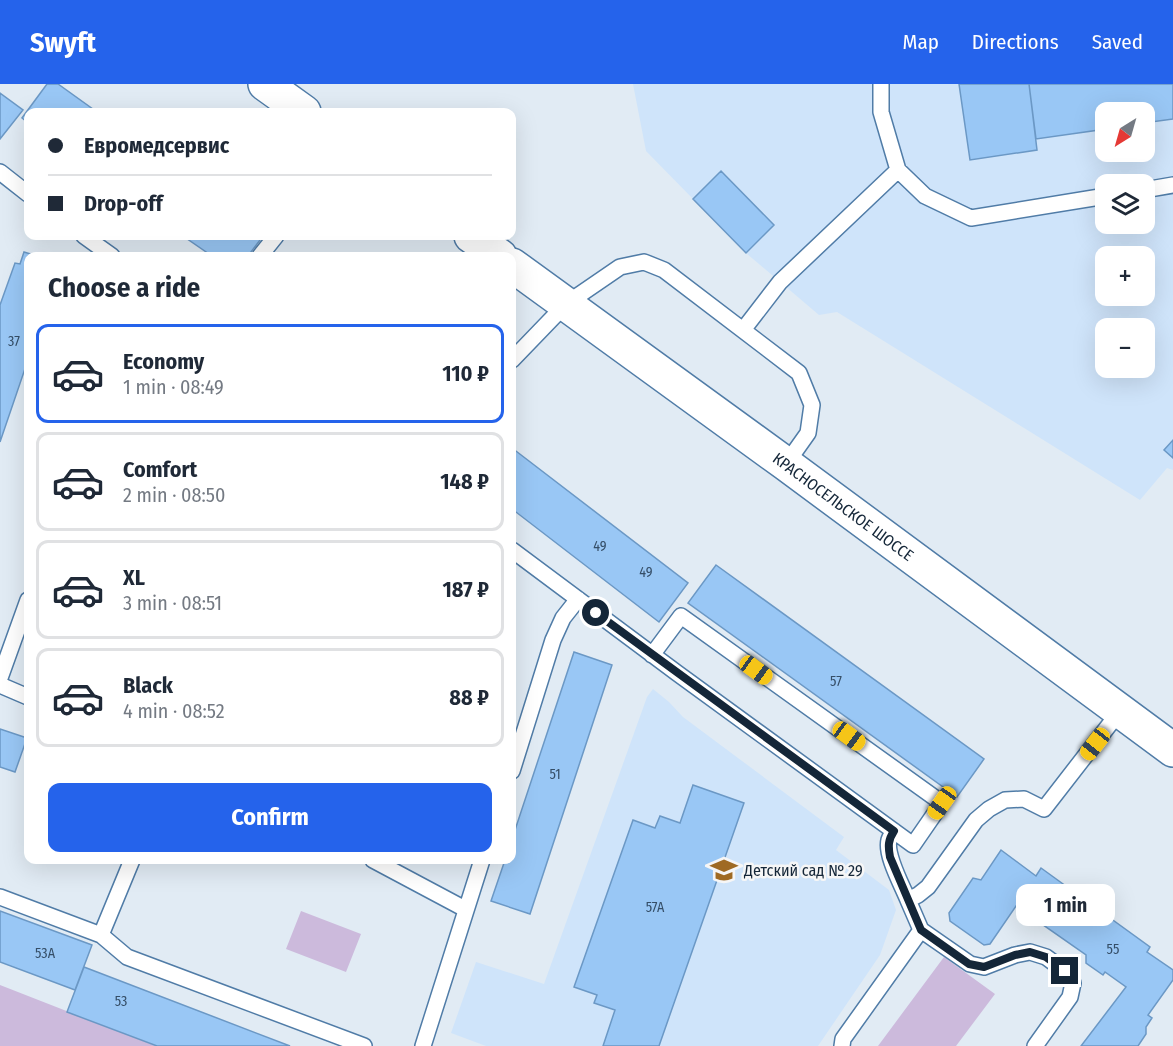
<!DOCTYPE html>
<meta charset="utf-8">
<style>
:root{--surface:#fff;--page:#f6f6f7;--text:#1f2937;--muted:#747a83;--line:#e0e1e3;--accent:#2563eb}
body{margin:0;font-family:"Fira Sans Condensed",sans-serif;background:var(--page);color:var(--text);height:100vh;display:flex;flex-direction:column;font-size:22px;white-space:nowrap}
*{box-sizing:border-box;margin:0}
p{font-size:20px;color:var(--muted)}
.icon{flex:none;width:33px;height:33px;fill:none;stroke:currentColor;stroke-width:2;stroke-linecap:round;stroke-linejoin:round}
.map{position:relative;flex:1;overflow:hidden}
.drawer{position:absolute;left:24px;top:168px;width:492px;height:612px;display:flex;flex-direction:column;background:var(--surface);border-radius:12px;box-shadow:0 6px 24px #0002}
.drawer>*{flex:none}
.top-card{position:absolute;left:24px;top:24px;width:492px;height:132px;border-radius:12px;box-shadow:0 6px 24px #0002;display:grid;align-content:center;height:132px;padding:0 24px;background:var(--surface)}
.needle{width:39px;rotate:217deg}
.tools{position:absolute;left:1095px;top:18px;display:grid;gap:12px}
.tools a{display:grid;place-items:center;width:60px;height:60px;border-radius:12px;background:var(--surface);box-shadow:0 6px 24px #0002;font-size:30px}
.end{position:absolute;width:27px;height:27px;margin:-14px;border:8px solid #142638;background:#fff;box-shadow:0 0 0 3px #fff}
.from{border-radius:50%}
.bubble{position:absolute;height:42px;border-radius:12px;background:var(--surface);box-shadow:0 6px 24px #0002;font-size:20px;font-weight:700;line-height:42px;text-align:center}
.car{position:absolute;width:18px;height:36px;margin:-18px -9px;border-radius:8px;box-shadow:0 0 4px 2px #0007;background:linear-gradient(#f5c518 24%,#345 0 40%,#f5c518 0 76%,#345 0 86%,#f5c518 0)}
.top-card b{display:flex;align-items:center;gap:21px;height:57px;font-size:22px}
.top-card b+b{border-top:2px solid var(--line)}
.top-card i{width:15px;height:15px;background:var(--text)}
ul{padding:0;list-style:none}
li{display:flex;align-items:center;gap:18px;height:99px;margin:0 12px 9px;padding:0 12px;border:3px solid var(--line);border-radius:12px}
li div{flex:1}
li b{display:block;font-size:22px}
li em{font-style:normal;font-weight:700}
li.current{border-color:var(--accent)}
li>.icon{width:54px;height:54px;stroke-width:1.5}
h2{padding:0 24px;font-size:27px;line-height:72px}
.button{display:flex;gap:12px;margin-top:auto;padding:12px 24px}
.button a{flex:1;height:69px;border-radius:12px;background:var(--accent);color:#fff;font-size:24px;font-weight:700;line-height:69px;text-align:center}
header{display:flex;align-items:center;gap:36px;box-sizing:border-box;height:84px;padding:0 30px;background:var(--accent);color:#fff}
header strong{font-size:28px}
nav{display:flex;gap:33px;margin-inline-start:auto;font-size:21px}
.map>svg:first-child{display:block}
</style>
<header>
<strong>Swyft</strong>
<nav><a>Map</a><a>Directions</a><a>Saved</a></nav>
</header>
<div class="map">
<svg width="1173" height="962" viewBox="0 0 1173 962">
<rect width="100%" height="100%" fill="#e1ebf4"/>
<!-- built -->
<path fill="#cfe4fa" fill-rule="evenodd" d="M633 0H1173V386L1167 384 1140 416 837 228 819 231 746 169 646 67ZM1106 28H1144V68H1106ZM1106 100H1144V140H1106ZM1106 172H1144V212H1106ZM1106 244H1144V284H1106Z
M653 605 669 618 683 633 844 753 836 766 889 806 896 826 880 871 818 962H486L451 949 476 878 544 900 647 613Z"/>
<!-- green -->
<path fill="#ccbadc" d="M301 827 361 850 346 888 286 865Z
M944 873 995 910 956 962H878Z
M0 901 156 962H0Z"/>
<!-- building -->
<path fill="#99c7f5" stroke="#6b98c5" stroke-width="1.5" d="M47 0H58L97 28H28V39L22 34Z
M959 0H1029L1037 66 970 76Z
M1029 0H1173V35L1144 39V28H1106V45L1036 55Z
M0 9 23 26 0 55Z
M721 87 774 141 746 169 693 115Z
M183 152H263L248 172H212Z
M24 168 37 172H28V276L0 358V221L15 179 20 180Z
M1173 356V374L1164 366Z
M512 364 688 499 659 538 512 425Z
M716 481 984 675 957 713 688 519Z
M574 568 612 581 530 830 491 817 505 776H512V755Z
M0 645 27 654 15 688 0 683Z
M693 701 744 719 659 962H603L615 926 594 919 597 911 574 903 633 736 655 744 660 732 680 739Z
M1001 766 1036 792 1041 784 1150 863 1147 868 1173 886V896L1148 931 1152 934 1146 943V950L1138 962H1081L1126 903 1105 888 1103 891 1086 879V871L1016 822 990 860 984 861 950 837 949 829 973 794 981 796Z
M0 827 92 861 75 906 0 878Z
M84 883 290 962H157L67 928Z"/>
<g fill="none" stroke-linecap="round" stroke-linejoin="round">
<defs>
<path id="service" d="M881 0V28L898 86 925 112 971 134 1106 112
M0 88 28 110
M1144 106 1173 101
M84 152 112 172
M260 172 276 152
M743 246 780 198 898 86
M512 276 566 220 620 183 644 178 664 186 799 289 812 321 808 349 786 380
M512 466 677 589 913 761 942 719 681 532 652 571
M0 594 28 516
M0 601 28 613
M512 687 553 556 563 534 578 515
M894 747C892 750 890 753 889 756 885 771 902 801 908 816
M373 776 465 825
M0 813 101 851 127 873 364 962
M921 846 970 880 984 883 1015 871 1030 868 1046 873 1065 887 1073 899 1070 913 1035 962
M101 851 132 776
M423 962 482 776
M842 962 843 955 921 846 908 816 918 811 928 803 976 736 989 725 1005 716 1024 715 1044 725 1120 627"/>
<g id="secondary">
<path d="M265 0 304 28"/>
<path d="M471 152 500 172"/>
<path id="s1" d="M512 181 786 380 1173 666"/>
</g>
</defs>
<!-- service casing -->
<use href="#service" stroke="#507ca7" stroke-width="18"/>
<!-- secondary casing -->
<use href="#secondary" stroke="#507ca7" stroke-width="36"/>
<!-- service -->
<use href="#service" stroke="#fff" stroke-width="15"/>
<!-- secondary -->
<use href="#secondary" stroke="#fff" stroke-width="33"/>
</g>
<g fill="none" stroke-linecap="round" stroke-linejoin="round">
<!-- route -->
<path stroke="#142638" stroke-width="8" d="M596 529 894 747C888 756 888 762 890 773L921 846 969 880 984 883 1015 871 1030 868 1046 873 1065 887"/>
</g>
<!-- icons -->
<defs>
<symbol id="school-bare" viewBox="-9 -9 18 18"><path d="M0-5L7-2L0 1L-7-2ZM-4 1L0 2.5L4 1V4Q0 6-4 4Z" fill="#9f6a23" stroke="#f6f6f6" stroke-width="2.5" paint-order="stroke"/></symbol>
</defs>
<g fill-rule="evenodd">
<use href="#school-bare" x="705" y="767" width="38" height="38"/>
</g>
<g text-anchor="middle" dominant-baseline="central" stroke-width="5" stroke-linejoin="round" paint-order="stroke">
<!-- number labels -->
<g font-size="14" fill="#354e67">
<text x="14" y="257">37</text>
<text x="600" y="462">49</text>
<text x="646" y="488">49</text>
<text x="836" y="597">57</text>
<text x="555" y="690">51</text>
<text x="655" y="823">57А</text>
<text x="1113" y="865">55</text>
<text x="45" y="869">53А</text>
<text x="121" y="917">53</text>
</g>
<!-- street labels -->
<g font-size="16" fill="#142638" stroke="#f6f6f6">
<text stroke="none"><textPath href="#s1" startOffset="410">КРАСНОСЕЛЬСКОЕ ШОССЕ</textPath></text>
</g>
<!-- poi labels -->
<g font-size="16" fill="#142638" stroke="#f6f6f6" text-anchor="start">
<text x="744" y="786">Детский сад № 29</text>
</g>
</g>
</svg>
<div class="tools">
<a><svg class="needle" viewBox="-14 -14 28 28"><path d="M0-13l5 13h-10z" fill="#e53935"/><path d="M0 13l5-13h-10z" fill="#747a83"/></svg></a>
<a><svg class="icon" aria-label="layers" viewBox="0 0 24 24"><path d="M12 4l9 5-9 5-9-5zM3 14l9 5 9-5"/></svg></a>
<a>+</a>
<a>−</a>
</div>
<i class="end from" style="left:596px;top:529px"></i>
<i class="end" style="left:1065px;top:887px"></i>
<div class="bubble" style="left:1016px;top:800px;width:99px">1 min</div>
<i class="car" style="left:756px;top:586px;rotate:126deg"></i>
<i class="car" style="left:849px;top:652px;rotate:126deg"></i>
<i class="car" style="left:1095px;top:660px;rotate:218deg"></i>
<i class="car" style="left:942px;top:719px;rotate:215deg"></i>
<div class="top-card">
<b><i class="from"></i>Евромедсервис</b>
<b><i></i>Drop-off</b>
</div>
<section class="drawer">
<h2>Choose a ride</h2>
<ul>
<li class="current"><svg class="icon" aria-label="car" viewBox="0 0 24 24"><path d="M5 17H2v-5l4-1 3-4h7l3 4 3 1v5h-3M9 17h6M6 11h13"/><circle cx="7" cy="17" r="2"/><circle cx="17" cy="17" r="2"/></svg><div><b>Economy</b><p>1 min · 08:49</p></div><em>110 ₽</em></li>
<li><svg class="icon" aria-label="car" viewBox="0 0 24 24"><path d="M5 17H2v-5l4-1 3-4h7l3 4 3 1v5h-3M9 17h6M6 11h13"/><circle cx="7" cy="17" r="2"/><circle cx="17" cy="17" r="2"/></svg><div><b>Comfort</b><p>2 min · 08:50</p></div><em>148 ₽</em></li>
<li><svg class="icon" aria-label="car" viewBox="0 0 24 24"><path d="M5 17H2v-5l4-1 3-4h7l3 4 3 1v5h-3M9 17h6M6 11h13"/><circle cx="7" cy="17" r="2"/><circle cx="17" cy="17" r="2"/></svg><div><b>XL</b><p>3 min · 08:51</p></div><em>187 ₽</em></li>
<li><svg class="icon" aria-label="car" viewBox="0 0 24 24"><path d="M5 17H2v-5l4-1 3-4h7l3 4 3 1v5h-3M9 17h6M6 11h13"/><circle cx="7" cy="17" r="2"/><circle cx="17" cy="17" r="2"/></svg><div><b>Black</b><p>4 min · 08:52</p></div><em>88 ₽</em></li>
</ul>
<div class="button"><a>Confirm</a></div>
</section>
</div>
